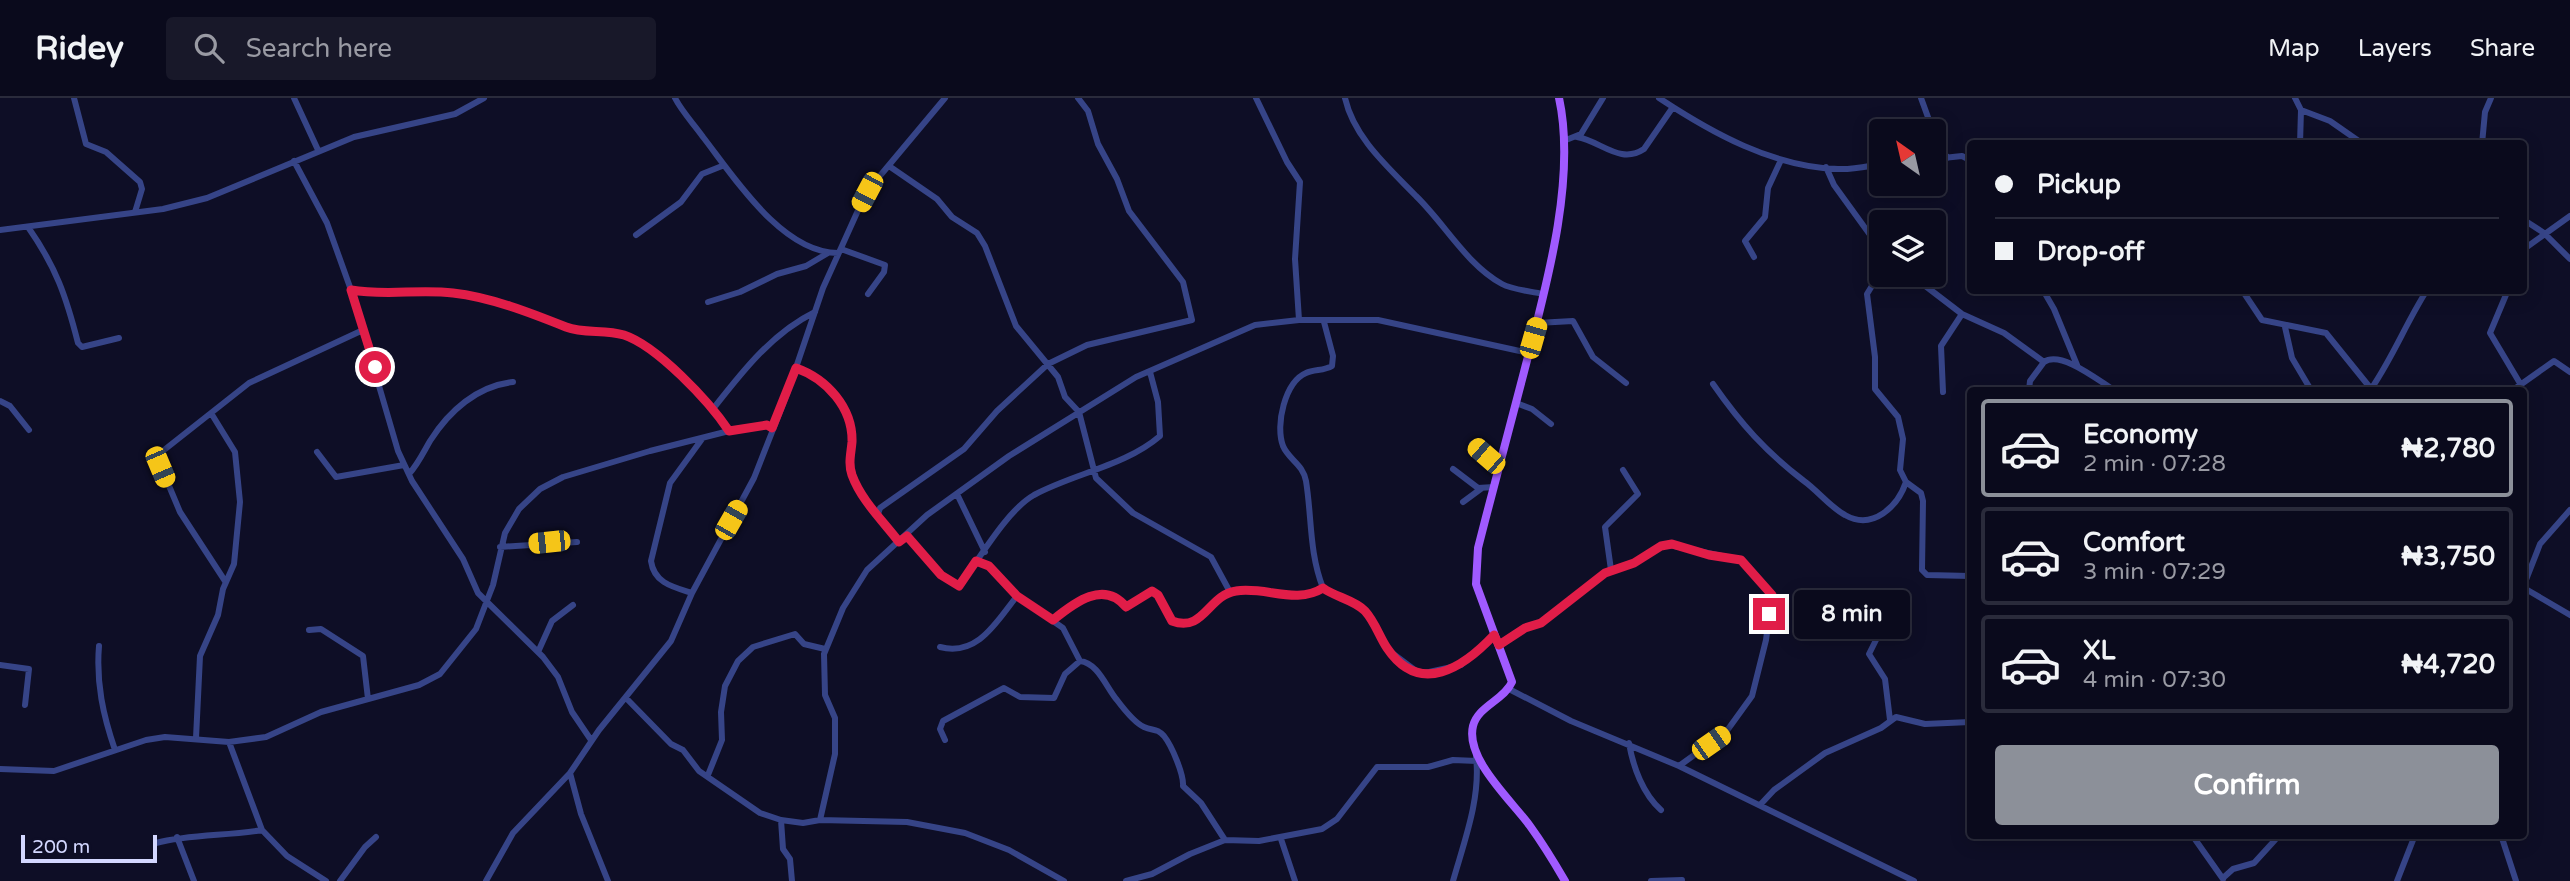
<!DOCTYPE html>
<meta charset="utf-8">
<style>
:root{--surface:#0a0a1c;--page:#181829;--text:#f1f3f6;--muted:#999aa3;--line:#2a2b3b;--accent:#8c9099}
body{margin:0;font-family:"Varela Round",sans-serif;background:var(--page);color:var(--text);height:100vh;display:flex;flex-direction:column;font-size:26px;white-space:nowrap}
*{box-sizing:border-box;margin:0}
p{font-size:23px;color:var(--muted)}
.icon{flex:none;width:38px;height:38px;fill:none;stroke:currentColor;stroke-width:2;stroke-linecap:round;stroke-linejoin:round}
.map{position:relative;flex:1;overflow:hidden}
.side{position:absolute;left:1967px;top:289px;width:560px;height:452px;display:flex;flex-direction:column;background:var(--surface);border-radius:7px;box-shadow:0 4px 18px #0003,0 0 0 2px var(--line)}
.side>*{flex:none}
.top-card{position:absolute;left:1967px;top:42px;width:560px;height:154px;border-radius:7px;box-shadow:0 4px 18px #0003,0 0 0 2px var(--line);display:grid;align-content:center;height:154px;padding:0 28px;background:var(--surface)}
.needle{width:46px;rotate:326deg}
.controls{position:absolute;left:1869px;top:21px;display:grid;gap:14px}
.controls a{display:grid;place-items:center;width:77px;height:77px;border-radius:7px;background:var(--surface);box-shadow:0 4px 18px #0003,0 0 0 2px var(--line);font-size:35px}
.scale{position:absolute;left:21px;bottom:18px;width:136px;box-sizing:border-box;padding-left:7px;border:4px solid #d3d7ff;border-top:0;font-size:19px;line-height:24px;white-space:nowrap;color:#d3d7ff;-webkit-text-stroke:5px #0e0e26;paint-order:stroke}
.end{position:absolute;width:32px;height:32px;margin:-16px;border:9px solid #e11d48;background:#fff;box-shadow:0 0 0 4px #fff}
.from{border-radius:50%}
.bubble{position:absolute;height:49px;border-radius:7px;background:var(--surface);box-shadow:0 4px 18px #0003,0 0 0 2px var(--line);font-size:23px;font-weight:700;line-height:49px;text-align:center}
.car{position:absolute;width:21px;height:42px;margin:-21px -10px;border-radius:9px;box-shadow:0 0 5px 2px #0007;background:linear-gradient(#f5c518 24%,#345 0 40%,#f5c518 0 76%,#345 0 86%,#f5c518 0)}
.top-card b{display:flex;align-items:center;gap:24px;height:66px;font-size:26px}
.top-card b+b{border-top:2px solid var(--line)}
.top-card i{width:18px;height:18px;background:var(--text)}
ul{padding:12px 0 0;list-style:none}
li{display:flex;align-items:center;gap:21px;height:98px;margin:0 14px 10px;padding:0 14px;border:4px solid var(--line);border-radius:7px}
li div{flex:1}
li b{display:block;font-size:26px}
li em{font-style:normal;font-weight:700}
li.on{border-color:var(--accent)}
li>.icon{width:63px;height:63px;stroke-width:1.5}
.action{display:flex;gap:14px;margin-top:auto;padding:14px 28px}
.action a{flex:1;height:80px;border-radius:7px;background:var(--accent);color:#fff;font-size:28px;font-weight:700;line-height:80px;text-align:center}
header{display:flex;align-items:center;gap:42px;box-sizing:border-box;height:98px;padding:0 35px;background:var(--surface);border-bottom:2px solid var(--line)}
header strong{font-size:33px}
nav{display:flex;gap:38px;margin-inline-start:auto;font-size:24px}
.search{width:490px;height:63px;background:var(--page);display:flex;align-items:center;gap:18px;box-sizing:border-box;padding:0 24px;border-radius:7px;color:var(--muted);font-size:26px}
.map>svg:first-child{display:block}
</style>
<header>
<strong>Ridey</strong>
<div class="search"><svg class="icon" aria-label="search" viewBox="0 0 24 24"><circle cx="10" cy="10" r="6"/><path d="M15 15l6 6"/></svg>Search here</div>
<nav><a>Map</a><a>Layers</a><a>Share</a></nav>
</header>
<div class="map">
<svg width="2570" height="783" viewBox="0 0 2570 783">
<rect width="100%" height="100%" fill="#0e0e26"/>
<g fill="none" stroke-linecap="round" stroke-linejoin="round">
<!-- minor -->
<path stroke="#364487" stroke-width="6" d="M74 0 86 46 106 54 140 84 142 91 135 114
M294 0 318 52
M675 0C682 14 694 26 703 39 734 79 782 155 838 155
M1256 0 1287 64 1300 84 1295 161 1299 222
M1345 0C1354 40 1389 70 1416 98 1445 126 1466 166 1502 186 1513 192 1530 193 1543 196
M1659 0C1712 35 1773 69 1838 71 1852 72 1868 68 1881 66
M1921 0 1933 33
M2295 0 2301 12 2300 46
M2301 12 2330 23 2363 46
M1934 35 1947 60
M1577 39C1601 43 1620 67 1644 51L1673 9
M1566 42 1581 36 1603 0
M2482 46 2485 14 2491 0
M1934 61 1962 58 1970 62
M294 63 327 125 351 192 398 353 412 383 463 461 478 495 543 559 558 579 572 614 591 642
M889 68 937 101 952 119 977 135 985 148 1016 228 1058 279 1065 299 1079 314 1096 380 1133 415 1211 459 1230 494
M1826 69 1834 87 1881 152
M2524 122 2544 135 2570 161
M28 129C56 169 66 198 78 245L82 249 119 240
M0 132 163 111 207 100 354 39 455 16 484 0
M636 137 681 104 702 76 722 68
M841 151 885 167 884 174 868 196
M2524 151 2570 118
M1754 159 1745 143 1765 119 1768 90 1781 62
M1881 173 1867 196 1875 259V291L1898 319 1903 341 1900 372 1906 384 1921 395 1923 403 1922 472 1927 477 1970 478
M1911 177 1962 216 2004 235 2044 264C2061 252 2099 283 2114 292
M351 192C385 198 419 191 453 195 491 199 531 215 565 229 584 236 605 231 624 237 660 249 708 301 729 333
M2043 192 2054 211 2077 267
M2242 192 2262 222 2326 235 2372 292
M2508 192 2490 235 2521 287
M708 204 740 194 777 176 806 168 828 155
M1324 224 1333 258 1332 268C1324 273 1314 271 1306 275 1285 284 1275 327 1283 348 1289 362 1303 366 1306 383 1312 420 1309 454 1323 490L1364 511 1388 552 1420 576 1461 567 1495 537
M1537 225 1573 223 1593 259 1626 285
M2285 229 2292 260 2311 292
M796 270C827 281 853 310 851 344 851 356 848 365 852 377 861 402 883 423 899 444
M1713 286C1741 326 1765 353 1804 383 1818 393 1830 409 1845 417 1873 433 1898 408 1906 384
M2371 291C2393 259 2406 225 2427 192
M2029 292 2030 283 2044 264
M2513 292 2554 263 2570 274
M1943 294 1941 248 1962 216
M0 303 10 308 29 332
M1516 305 1532 311 1551 326
M713 311C742 274 772 235 815 214
M1472 346 1499 369
M317 354 336 379 404 367
M1453 371 1478 390 1494 389
M409 376C418 366 423 355 430 343 449 313 477 288 513 284
M957 396 985 454
M1463 404 1482 390
M878 416 880 410 964 351 997 313 1048 266 1087 247 1192 222 1183 184 1129 113 1117 81 1098 46 1088 13 1078 0
M907 438 941 477 959 488C979 462 1006 413 1034 397 1075 375 1125 368 1160 338L1158 304 1150 274
M500 449 577 444
M976 463 989 468 1017 498 1063 530 1080 563C1098 565 1106 589 1117 602 1123 610 1135 625 1144 629 1153 633 1157 630 1164 638 1172 648 1184 677 1183 688L1201 705 1225 742
M1611 472 1605 429 1638 396 1623 372
M225 483 180 414 159 364V356L249 285 363 232
M2524 487 2540 446 2570 412
M2524 490 2570 517
M692 495C673 489 654 485 651 463L670 385 702 341
M1053 522C1075 504 1104 482 1126 509L1152 493 1158 497 1172 523C1203 535 1208 497 1236 493 1265 488 1296 507 1323 490
M309 532 321 531 363 558 368 601
M1499 547 1525 530 1541 525 1605 475 1634 465 1665 446 1741 462 1772 497 1766 542 1752 598 1726 634 1679 668
M99 548C96 585 103 617 115 652
M940 549C978 559 997 523 1017 498
M538 554 552 523 573 507
M0 567 29 571 25 607
M1509 591 1571 623 1679 668 1914 783
M626 600 671 646 683 652 699 673 760 715 781 722 803 725 820 722 907 724 965 735 1009 752 1064 783
M1890 622 1885 581 1869 556 1883 528 1882 516 1891 505
M196 640 200 558 218 517 223 491 234 466 240 404 235 354 211 315
M945 642 940 631 943 623 1004 590 1020 599 1054 600 1065 576 1080 563
M229 644 262 732 287 758 326 783
M1629 645C1633 669 1643 696 1661 712
M0 671 54 673 146 642 165 639 229 644 266 639 321 614 419 587 440 576 476 531 493 487 505 435 519 411 540 391 563 379 650 353 729 333 767 327 772 330
M570 675 581 716 608 783
M708 677 722 642 721 614 725 588 738 563 753 549 795 536 804 546 825 551
M1760 707 1774 692 1825 655 1881 630 1896 619 1925 626 1970 624
M781 722 783 751 790 761 792 783
M820 722 835 656V620L825 597 824 556 843 510 867 472 927 417 1009 358 1136 279 1255 227 1299 222H1378L1529 255
M2192 737 2223 781
M2501 737 2516 783
M177 739 194 783
M1281 741 1295 783
M156 745C189 736 227 738 262 732
M2223 780 2233 771 2254 765 2275 742
M340 783 365 749 376 739
M486 783 513 735 570 675 599 632 671 543 692 495 754 380 787 296 823 190 860 108 879 79 945 0
M1126 783 1152 776 1190 756 1225 742 1259 743 1322 731 1337 721 1377 669H1428L1453 662 1477 663
M1453 783C1464 744 1481 700 1476 659
M1651 783 1682 782
M2397 783 2415 737"/>
<!-- major -->
<path stroke="#a05aff" stroke-width="8" d="M1559 0C1577 82 1545 193 1524 274 1509 332 1493 391 1478 450L1476 486 1512 584C1504 602 1478 608 1473 628 1465 661 1512 703 1530 728 1543 746 1554 764 1565 783"/>
</g>
<g fill="none" stroke-linecap="round" stroke-linejoin="round">
<!-- route -->
<path stroke="#e11d48" stroke-width="9" d="M375 269 351 192C385 198 419 191 453 195 490 199 531 215 566 229 584 236 605 231 624 237 657 248 709 303 729 333L767 327 772 330 796 270C827 281 853 310 852 344 851 356 848 365 852 377 861 402 883 423 899 444L907 438 941 477 959 488 976 463 989 468 1017 498 1053 522C1075 504 1104 482 1126 509L1152 493 1158 497 1172 523C1204 535 1208 497 1236 493 1265 488 1296 507 1323 490 1335 499 1355 502 1365 513 1375 524 1379 538 1387 550 1420 599 1464 569 1494 537L1499 547 1525 530 1541 525 1605 475 1634 465 1661 448 1672 446 1709 457 1741 462 1772 497 1769 516"/>
</g>
</svg>
<div class="controls">
<a><svg class="needle" viewBox="-14 -14 28 28"><path d="M0-13l5 13h-10z" fill="#e53935"/><path d="M0 13l5-13h-10z" fill="#999aa3"/></svg></a>
<a><svg class="icon" aria-label="layers" viewBox="0 0 24 24"><path d="M12 4l9 5-9 5-9-5zM3 14l9 5 9-5"/></svg></a>
</div>
<div class="scale">200 m</div>
<i class="end from" style="left:375px;top:269px"></i>
<i class="end" style="left:1769px;top:516px"></i>
<div class="bubble" style="left:1794px;top:492px;width:116px">8 min</div>
<i class="car" style="left:867px;top:94px;rotate:208deg"></i>
<i class="car" style="left:1533px;top:240px;rotate:16deg"></i>
<i class="car" style="left:1486px;top:358px;rotate:311deg"></i>
<i class="car" style="left:160px;top:369px;rotate:157deg"></i>
<i class="car" style="left:731px;top:422px;rotate:30deg"></i>
<i class="car" style="left:549px;top:444px;rotate:264deg"></i>
<i class="car" style="left:1711px;top:645px;rotate:55deg"></i>
<div class="top-card">
<b><i class="from"></i>Pickup</b>
<b><i></i>Drop-off</b>
</div>
<section class="side">
<ul>
<li class="on"><svg class="icon" aria-label="car" viewBox="0 0 24 24"><path d="M5 17H2v-5l4-1 3-4h7l3 4 3 1v5h-3M9 17h6M6 11h13"/><circle cx="7" cy="17" r="2"/><circle cx="17" cy="17" r="2"/></svg><div><b>Economy</b><p>2 min · 07:28</p></div><em>₦2,780</em></li>
<li><svg class="icon" aria-label="car" viewBox="0 0 24 24"><path d="M5 17H2v-5l4-1 3-4h7l3 4 3 1v5h-3M9 17h6M6 11h13"/><circle cx="7" cy="17" r="2"/><circle cx="17" cy="17" r="2"/></svg><div><b>Comfort</b><p>3 min · 07:29</p></div><em>₦3,750</em></li>
<li><svg class="icon" aria-label="car" viewBox="0 0 24 24"><path d="M5 17H2v-5l4-1 3-4h7l3 4 3 1v5h-3M9 17h6M6 11h13"/><circle cx="7" cy="17" r="2"/><circle cx="17" cy="17" r="2"/></svg><div><b>XL</b><p>4 min · 07:30</p></div><em>₦4,720</em></li>
</ul>
<div class="action"><a>Confirm</a></div>
</section>
</div>
